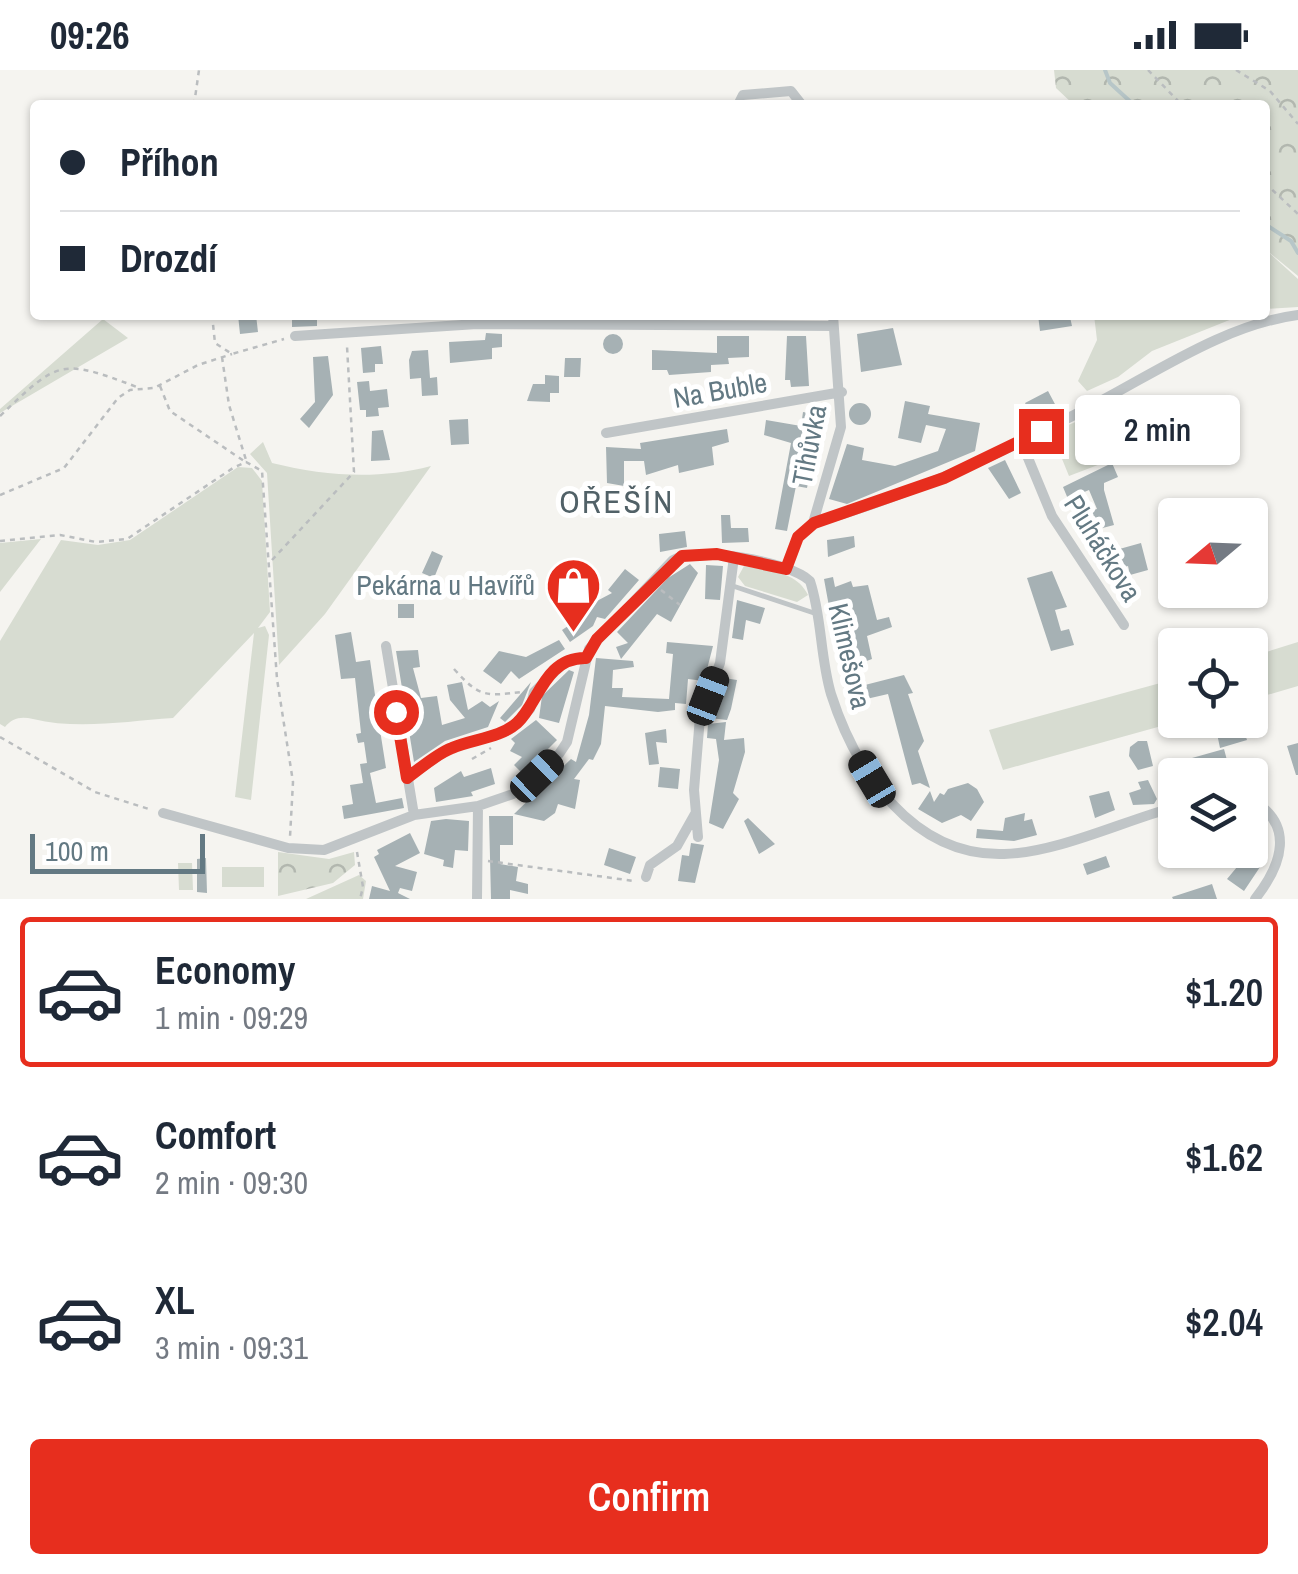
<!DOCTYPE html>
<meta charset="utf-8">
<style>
:root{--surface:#fff;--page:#f2f2f3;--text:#1f2937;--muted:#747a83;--line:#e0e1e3;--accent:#e72e1e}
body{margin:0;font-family:"Archivo Narrow",sans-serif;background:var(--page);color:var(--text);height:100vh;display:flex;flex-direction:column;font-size:38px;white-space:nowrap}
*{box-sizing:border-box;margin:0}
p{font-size:32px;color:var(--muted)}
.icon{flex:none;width:55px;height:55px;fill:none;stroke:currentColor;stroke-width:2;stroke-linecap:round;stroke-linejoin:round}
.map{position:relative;height:829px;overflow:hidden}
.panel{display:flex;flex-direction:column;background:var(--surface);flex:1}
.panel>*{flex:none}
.banner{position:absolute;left:30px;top:30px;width:1240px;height:220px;border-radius:10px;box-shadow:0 2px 8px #0004;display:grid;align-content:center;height:220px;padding:0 30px;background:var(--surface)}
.needle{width:65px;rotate:251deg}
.buttons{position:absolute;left:1158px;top:428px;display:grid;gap:20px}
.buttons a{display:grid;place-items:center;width:110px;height:110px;border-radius:10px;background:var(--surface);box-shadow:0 2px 8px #0004;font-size:50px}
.scale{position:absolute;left:30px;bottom:25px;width:175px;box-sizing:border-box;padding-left:10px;border:5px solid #637983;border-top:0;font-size:28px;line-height:35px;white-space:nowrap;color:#637983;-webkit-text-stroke:8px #fff;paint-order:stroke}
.end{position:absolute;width:45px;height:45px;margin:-22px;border:12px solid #e72e1e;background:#fff;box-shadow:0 0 0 5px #fff}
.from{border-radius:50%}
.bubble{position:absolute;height:70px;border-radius:10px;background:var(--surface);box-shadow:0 2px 8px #0004;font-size:32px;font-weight:600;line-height:70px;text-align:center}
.car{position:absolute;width:30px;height:60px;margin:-30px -15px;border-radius:12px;box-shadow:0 0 8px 2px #0007;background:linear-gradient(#222 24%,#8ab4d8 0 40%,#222 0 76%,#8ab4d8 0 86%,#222 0)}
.banner b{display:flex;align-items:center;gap:35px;height:95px;font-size:38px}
.banner b+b{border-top:2px solid var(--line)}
.banner i{width:25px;height:25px;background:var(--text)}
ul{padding:18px 0 0;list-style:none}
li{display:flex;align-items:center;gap:30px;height:150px;margin:0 20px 15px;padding:0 10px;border:5px solid transparent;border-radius:10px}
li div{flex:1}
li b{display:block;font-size:38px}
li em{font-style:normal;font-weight:600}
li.current{border-color:var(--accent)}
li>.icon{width:90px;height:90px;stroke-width:1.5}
.button{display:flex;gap:20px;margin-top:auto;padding:20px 30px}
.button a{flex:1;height:115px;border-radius:10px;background:var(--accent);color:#fff;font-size:40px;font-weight:600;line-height:115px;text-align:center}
.status{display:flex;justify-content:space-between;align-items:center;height:70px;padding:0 50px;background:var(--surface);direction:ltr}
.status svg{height:28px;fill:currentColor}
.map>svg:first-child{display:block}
</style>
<div class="status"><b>09:26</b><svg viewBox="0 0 49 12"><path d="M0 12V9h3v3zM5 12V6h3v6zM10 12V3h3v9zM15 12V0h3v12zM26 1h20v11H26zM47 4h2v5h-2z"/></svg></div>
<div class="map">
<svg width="1298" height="829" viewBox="0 0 1298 829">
<defs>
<pattern id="forest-crowns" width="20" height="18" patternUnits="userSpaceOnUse" patternTransform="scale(2.5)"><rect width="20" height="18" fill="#d7dcd1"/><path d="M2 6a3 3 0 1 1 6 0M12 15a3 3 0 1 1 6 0" fill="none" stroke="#b2b7af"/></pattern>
</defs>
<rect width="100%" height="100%" fill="#f5f4f0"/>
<!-- grass -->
<path fill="#d7dcd1" d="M1265 179 1298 209V237L1265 239Z
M1094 245H1242L1152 281 1118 307 1087 321 1078 311 1097 270Z
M103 249 128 268 0 343V339Z
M1100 342 1124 385 1069 406 1051 362Z
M263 372 272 393C325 406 377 410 431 396L325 544 279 595 267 403 250 384Z
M238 397 252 398 262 411 270 542 258 558 265 556 269 565 251 730 235 727 254 563 173 648C127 651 78 660 33 649 21 646 12 648 5 657L0 654V571L61 470 98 475 130 470Z
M41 469 0 522V473Z
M744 496C768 501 797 501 808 525L797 532 745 516 738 507Z
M1298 572V616L1250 630V587Z
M1175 609V650H1183L1003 700 989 660Z
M178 793H192L193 820H179Z
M222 797H264V817H222Z
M359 805 366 811 363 829H306Z"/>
<!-- forest -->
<path fill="url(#forest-crowns)" d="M1054 0H1298V206L1265 179V35H1074L1056 18Z
M278 782 329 789 354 782 355 795 333 813 278 826Z"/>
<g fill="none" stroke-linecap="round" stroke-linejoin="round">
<!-- stream -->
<path stroke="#b7c6c8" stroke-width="4" d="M1105 0 1110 13 1134 35
M1265 154 1291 171 1298 183"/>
</g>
<!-- building -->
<path fill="#a6b1b4" d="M238 245H256L258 262 240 264Z
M292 245H317V256L292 257Z
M1038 245 1070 247 1072 256 1040 261Z
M893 258 902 295 861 302 857 264Z
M486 263 502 264V277L492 278V289L450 293 449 272 485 270Z
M603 274a10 10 0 1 1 20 0a10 10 0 1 1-20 0Z
M717 266H749V287L728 288 729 294 711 295V302L669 305 667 300H652V280L717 283Z
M787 266H806L809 316 791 317 790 310H785Z
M381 276 383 294H375V302L363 303 361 278Z
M428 280 430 308 437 307 438 325 422 326 421 308 410 309 409 290 412 281Z
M328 286 333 325 309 358 300 349 315 332 313 287Z
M565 288H581L580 307H564Z
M545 305 559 306V323H550V332L527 331 533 314H545Z
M369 311 370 321 387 319 389 337 378 338 379 346 366 347V340H360L357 312Z
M1048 321 1056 336 1033 348 1025 333Z
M905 331 930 336 928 344 980 353 975 381 847 434 829 429 847 374 864 378 862 390 895 396 938 381 946 359 926 355 921 373 898 368Z
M849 344a11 11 0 1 1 22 0a11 11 0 1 1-22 0Z
M803 342 821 345 817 372 802 370 801 398 811 399 807 418 796 416 787 461 775 459 791 373 764 365 766 350 801 356Z
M468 349 469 374 451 375 449 350Z
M727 359 729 372 712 377 714 395 679 403 678 395 646 405 644 391H624V416L607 413 606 377 641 379 640 373Z
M383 360 390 390 371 391 372 361Z
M1005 390 1021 423 1009 429 988 398Z
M1112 393 1118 407 1104 413V420L1114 455 1095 460 1089 441 1097 439 1089 420 1068 429 1063 417Z
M721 445H730L731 458H748L749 472 722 473Z
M685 461 687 477 660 482 659 464Z
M854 466 855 477 828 487 827 470Z
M1141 473 1148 500 1130 505 1128 496 1111 501 1105 483Z
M432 481 443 486 434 508 422 503Z
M690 494 698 503 671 552 657 544 621 589 616 577 628 573 617 562 668 508Z
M706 495 723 496 720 530 705 529Z
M625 499 639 510 605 549 597 547 593 556 570 572 562 560 589 542 593 533 612 523 608 520Z
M1052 501 1067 537 1055 540 1061 561 1069 559 1074 575 1051 581 1027 508Z
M833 507 835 517 851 511 853 517 868 515 877 550 889 547 892 557 867 566 872 589 853 596 860 616 844 619 824 509Z
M737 530 765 538 760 554 746 550 743 570 732 568Z
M398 534H414V548H398Z
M351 562 356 592 370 590 380 660 386 698 370 703 376 733 402 728 404 738 344 749 342 736 353 734 350 715 363 713 360 694 367 693 364 672 358 673 356 664 361 663 355 608 341 609 335 565Z
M559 570 565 579 519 609 511 601 501 614 483 601 499 581 526 587Z
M667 572 713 576 704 611 688 609 686 634 675 633V640L658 642 605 636 601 674 593 690 589 689 574 709 580 710 575 739 558 734 555 743 544 751 514 744 571 689 576 692 589 645 596 588 633 591 634 597 613 600 612 618H623L622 627 669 629 673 584 666 583Z
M418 580 420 597 413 598 421 628 437 626 442 655 465 648 450 630 447 615 462 612 468 640 482 631 490 637 499 631 488 657 445 671 414 692 396 581Z
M569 600 574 602 559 653 539 648 542 626Z
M904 605 913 623 908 624 924 671 918 681 930 718 920 713 912 715 888 624 862 630 861 616Z
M724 608 737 610 731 639 727 650 709 648 713 636 717 637Z
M531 612 522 635 505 652 500 648Z
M536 650 557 670 523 704 514 695 522 687 510 681 515 673 511 669Z
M1228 650H1234L1238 663 1244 661 1247 670 1220 678 1215 654Z
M726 652 724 670 744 668 745 682 733 723 739 729 723 759 709 753 719 690 716 669 707 668 708 654Z
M666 659 667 673 656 672 659 694 649 695 645 663Z
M1138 671H1147L1153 696 1138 700 1129 686 1130 677Z
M1298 673V705H1296L1287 676Z
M1224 679 1231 705H1197L1192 688Z
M660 697 680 699 678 719 658 717Z
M491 698 495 714 471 722 473 726 436 732 434 718 461 701 464 707Z
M1148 710 1157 729 1154 734 1133 735 1129 723 1141 719 1138 712Z
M968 713 977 719 984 732 971 751 961 745 942 753 918 739 930 721 934 732 940 723 944 725 948 719Z
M1109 721 1115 740 1095 748 1089 726Z
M1025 743 1024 751 1032 749 1037 765 1014 771 976 768 977 759 1003 761 1005 748Z
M489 746H513V775H500V794L518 797 516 811 528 814V824L510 820V829H491Z
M748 748 775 774 759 784 744 751Z
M446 749 469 751 468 781 455 780 453 798 443 796 444 790 424 784 431 751Z
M410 763 420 783 395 796 417 802 412 821 400 818 398 823 410 829H369L372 816 390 821 374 787 379 784 377 780Z
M691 773 704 775 695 813 678 811 682 785 689 786Z
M609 778 636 787 630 804 604 795Z
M1252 779 1266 788 1244 821 1227 809Z
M1106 786 1110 797 1087 805 1083 794Z
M206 788 207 823 197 822V789Z
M1212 814 1217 829H1173L1172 827Z"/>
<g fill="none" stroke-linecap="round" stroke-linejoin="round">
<!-- path -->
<path stroke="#babdbf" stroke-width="2.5" stroke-dasharray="5 5" stroke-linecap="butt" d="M1148 0 1182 35
M1236 0 1270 21 1298 54
M194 35 199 0
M1265 113 1298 144
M212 245 215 273 232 284 284 269
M222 287 229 335 246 390
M160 316 170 341 244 391
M0 346C59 290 60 288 137 317
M0 425 64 398 118 328 130 320 154 318 198 295 232 284
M0 471 60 465 96 472 127 469 233 398 246 392 262 401 277 609 293 712 290 767
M272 490 354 402 347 276
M661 520 680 535
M454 599C480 628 486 626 522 622
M0 667 95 722 152 740
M472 689 491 678
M357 782 363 817 360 829
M488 791 634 811"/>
<!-- lane -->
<path stroke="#c0c5c7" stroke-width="5" d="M733 516 817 544"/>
<!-- street -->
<path stroke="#c0c5c7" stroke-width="10" d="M738 35 743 25 791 21 802 35
M295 266 477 254 833 256
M606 363 842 322
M1021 371 1052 446 1124 555
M813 453 841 357 833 245
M786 499 798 467 813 453C912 425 1005 382 1095 334 1158 301 1227 254 1298 245
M386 576 414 745
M407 708 448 679 509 660 530 639 534 622 566 591 586 588
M1250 729C1296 754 1282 795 1255 829
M163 743 288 778 324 780 414 745 478 736 513 724 559 684 567 672 589 579 673 490C698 476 789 491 810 511 822 547 820 587 831 624 856 702 913 787 1004 784 1057 783 1123 751 1175 737
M698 767 694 720 700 647 720 593 734 487
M646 807 650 795 677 776 695 744
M477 829 478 736"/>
</g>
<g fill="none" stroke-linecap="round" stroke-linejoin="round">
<!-- route -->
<path stroke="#e72e1e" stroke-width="12" d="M396 642 407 708C421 698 436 684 452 678 473 669 500 668 517 653 538 635 544 587 586 588L597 569 682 486 717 484 786 499 798 467 814 453 944 408 1041 361"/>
</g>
<!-- icons -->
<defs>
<symbol id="shop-pin" viewBox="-11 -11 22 30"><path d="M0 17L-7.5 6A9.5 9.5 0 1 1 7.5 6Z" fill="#e72e1e" stroke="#fff"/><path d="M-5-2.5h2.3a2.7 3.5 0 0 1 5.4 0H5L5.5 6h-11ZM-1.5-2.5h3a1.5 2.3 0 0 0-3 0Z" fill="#fff"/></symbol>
</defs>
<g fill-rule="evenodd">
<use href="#shop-pin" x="542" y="484" width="63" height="86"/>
</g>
<g text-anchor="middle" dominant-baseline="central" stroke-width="10" stroke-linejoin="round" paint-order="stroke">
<!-- street labels -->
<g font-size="28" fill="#637983" stroke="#fff">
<text transform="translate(720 320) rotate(-10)">Na Buble</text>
<text transform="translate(809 375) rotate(-79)">Tihůvka</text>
<text transform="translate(1103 478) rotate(58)">Pluháčkova</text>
<text transform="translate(850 586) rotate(77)">Klimešova</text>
</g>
<!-- poi labels -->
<g font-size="28" fill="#637983" stroke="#fff" text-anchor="end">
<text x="535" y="515">Pekárna u Havířů</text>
</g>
<!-- quarter labels -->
<g font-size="32" letter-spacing="2.5" fill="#516167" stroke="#fff">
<text x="617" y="431">OŘEŠÍN</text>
</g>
</g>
</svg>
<div class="buttons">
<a><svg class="needle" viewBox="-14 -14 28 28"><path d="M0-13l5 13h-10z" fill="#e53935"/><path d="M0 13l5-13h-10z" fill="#747a83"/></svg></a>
<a><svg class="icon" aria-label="locate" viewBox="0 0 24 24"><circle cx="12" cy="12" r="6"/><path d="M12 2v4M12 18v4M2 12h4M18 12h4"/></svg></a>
<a><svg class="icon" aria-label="layers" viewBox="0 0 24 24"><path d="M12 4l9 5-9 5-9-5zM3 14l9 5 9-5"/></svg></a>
</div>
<div class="scale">100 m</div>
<i class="end from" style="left:396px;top:642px"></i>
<i class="end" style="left:1041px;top:361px"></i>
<div class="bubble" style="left:1075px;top:325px;width:165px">2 min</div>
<i class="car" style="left:708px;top:626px;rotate:21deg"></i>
<i class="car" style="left:537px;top:706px;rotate:46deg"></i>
<i class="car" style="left:872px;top:709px;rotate:329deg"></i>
<div class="banner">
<b><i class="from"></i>Příhon</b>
<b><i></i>Drozdí</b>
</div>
</div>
<section class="panel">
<ul>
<li class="current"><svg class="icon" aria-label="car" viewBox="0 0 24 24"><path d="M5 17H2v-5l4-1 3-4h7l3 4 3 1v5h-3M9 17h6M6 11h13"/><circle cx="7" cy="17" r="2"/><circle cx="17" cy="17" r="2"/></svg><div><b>Economy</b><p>1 min · 09:29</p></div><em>$1.20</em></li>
<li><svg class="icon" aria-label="car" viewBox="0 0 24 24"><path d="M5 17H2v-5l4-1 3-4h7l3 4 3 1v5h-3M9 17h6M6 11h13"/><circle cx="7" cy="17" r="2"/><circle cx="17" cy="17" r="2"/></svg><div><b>Comfort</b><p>2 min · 09:30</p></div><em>$1.62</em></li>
<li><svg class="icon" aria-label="car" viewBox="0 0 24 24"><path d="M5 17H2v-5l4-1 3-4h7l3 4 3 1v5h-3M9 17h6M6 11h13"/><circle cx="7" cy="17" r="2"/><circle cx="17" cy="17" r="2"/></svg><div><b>XL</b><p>3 min · 09:31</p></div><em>$2.04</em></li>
</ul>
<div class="button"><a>Confirm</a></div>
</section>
